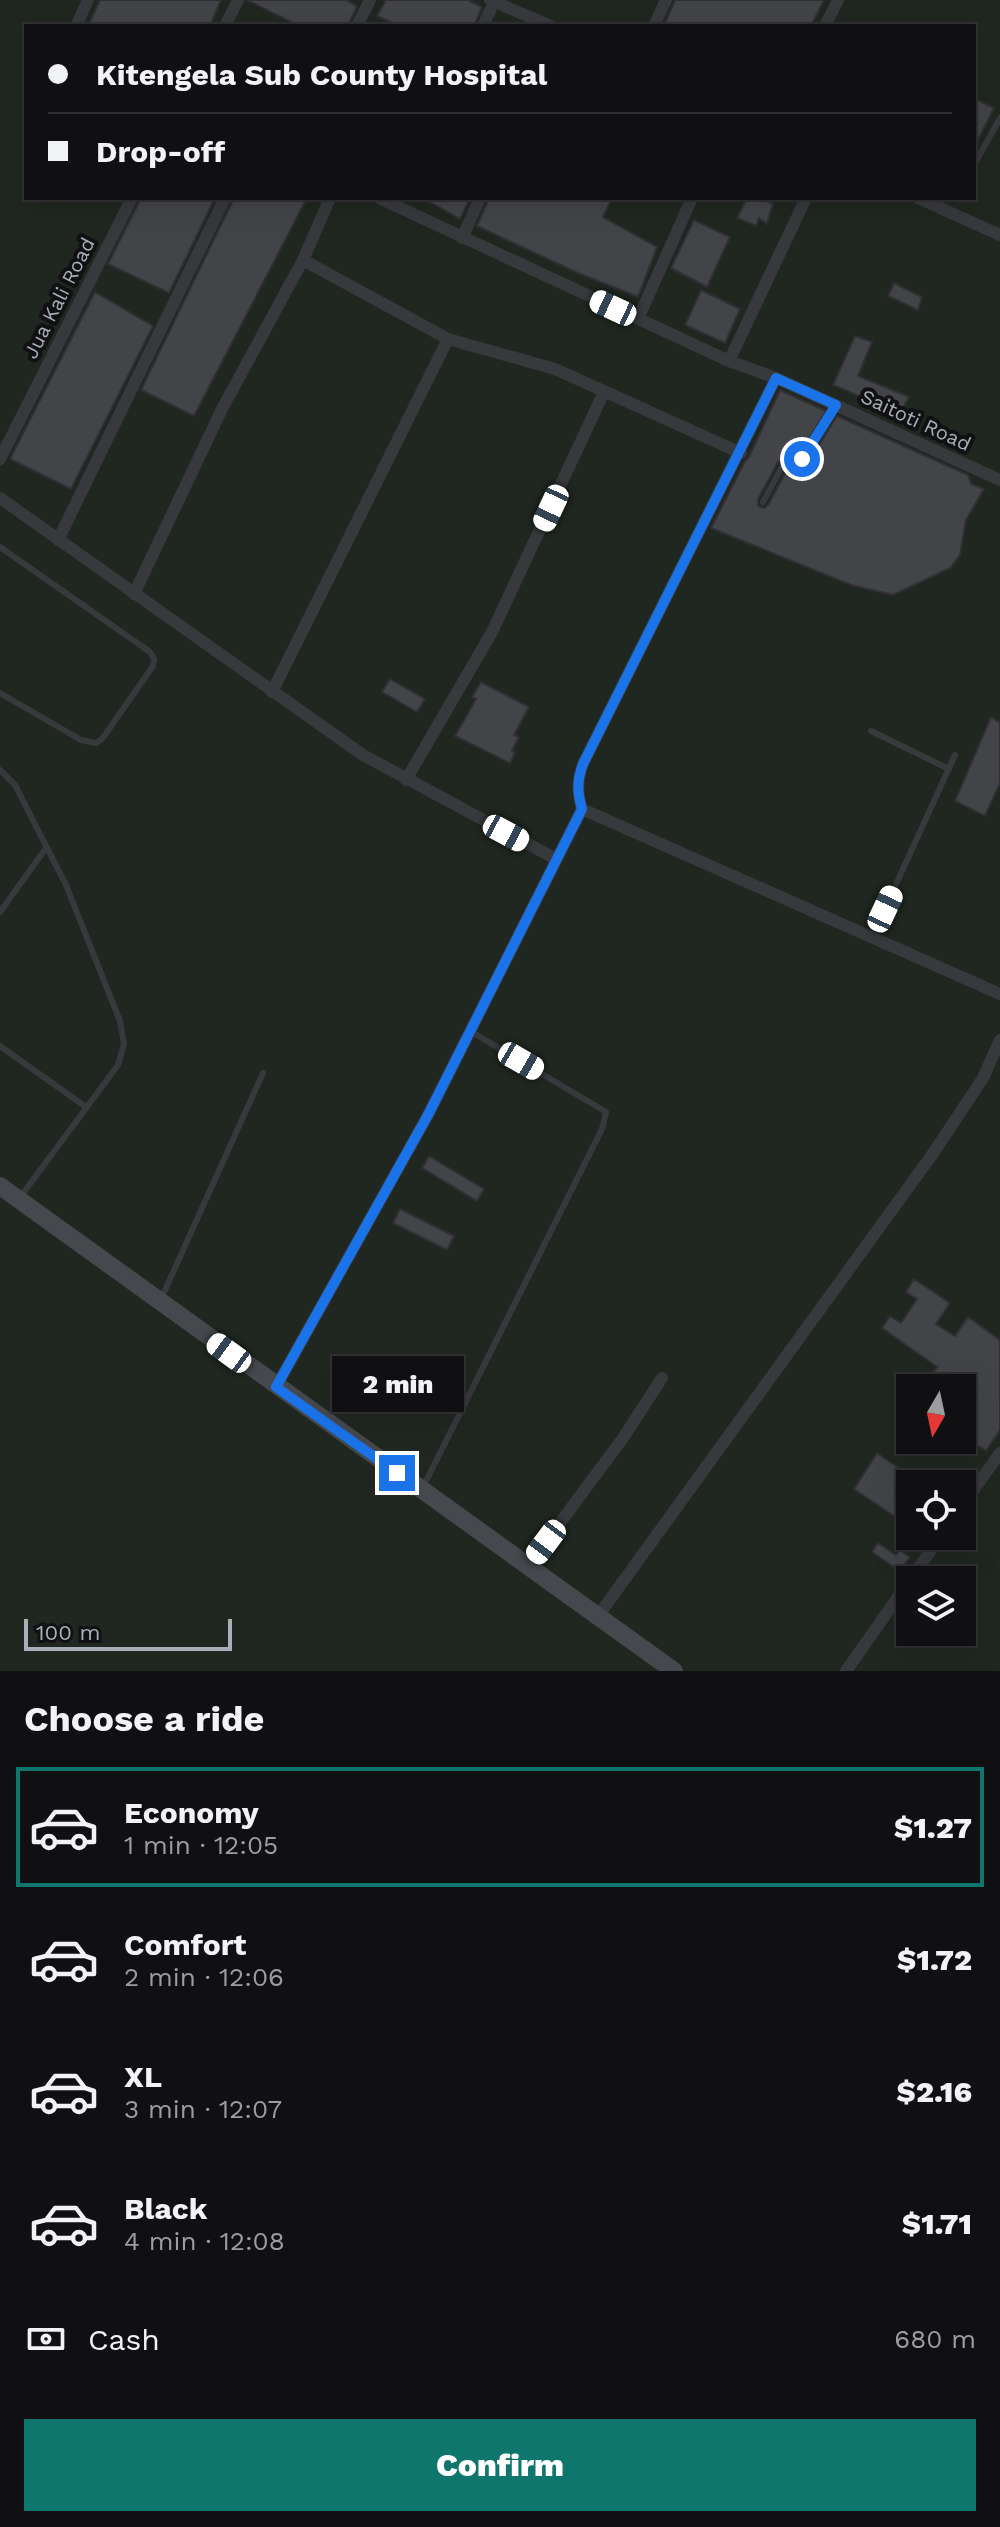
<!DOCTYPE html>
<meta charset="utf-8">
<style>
:root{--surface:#101012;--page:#19191b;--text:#f1f3f6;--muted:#9c9d9f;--line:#303032;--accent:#0f766e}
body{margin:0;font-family:"Work Sans",sans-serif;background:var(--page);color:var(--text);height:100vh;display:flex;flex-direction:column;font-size:30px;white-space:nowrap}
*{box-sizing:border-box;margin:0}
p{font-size:26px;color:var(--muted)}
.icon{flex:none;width:44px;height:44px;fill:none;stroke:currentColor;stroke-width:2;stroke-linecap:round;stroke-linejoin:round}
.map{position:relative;height:1671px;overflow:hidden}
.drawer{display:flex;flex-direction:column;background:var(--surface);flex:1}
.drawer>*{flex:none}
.banner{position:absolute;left:24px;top:24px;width:952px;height:176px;border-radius:0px;box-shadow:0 8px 32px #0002,0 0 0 2px var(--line);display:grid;align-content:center;height:176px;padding:0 24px;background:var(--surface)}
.needle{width:52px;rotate:189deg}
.fabs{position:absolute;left:896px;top:1374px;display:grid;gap:16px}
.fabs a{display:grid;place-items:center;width:80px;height:80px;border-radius:0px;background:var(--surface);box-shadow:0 8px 32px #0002,0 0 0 2px var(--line);font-size:40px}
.scale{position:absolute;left:24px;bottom:20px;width:208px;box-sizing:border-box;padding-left:8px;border:4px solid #a9afb7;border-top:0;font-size:22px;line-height:28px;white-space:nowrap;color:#a9afb7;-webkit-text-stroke:6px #111113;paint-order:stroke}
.end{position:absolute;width:36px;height:36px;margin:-18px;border:10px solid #1a73e8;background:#fff;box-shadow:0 0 0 4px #fff}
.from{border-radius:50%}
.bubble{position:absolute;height:56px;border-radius:0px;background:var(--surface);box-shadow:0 8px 32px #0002,0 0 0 2px var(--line);font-size:26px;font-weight:800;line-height:56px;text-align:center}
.car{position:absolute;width:24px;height:48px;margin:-24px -12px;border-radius:10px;box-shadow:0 0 6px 2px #0007;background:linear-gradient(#fff 24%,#345 0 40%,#fff 0 76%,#345 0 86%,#fff 0)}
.banner b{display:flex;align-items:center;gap:28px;height:76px;font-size:30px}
.banner b+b{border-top:2px solid var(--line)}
.banner i{width:20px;height:20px;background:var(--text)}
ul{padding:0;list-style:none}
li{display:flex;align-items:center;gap:24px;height:120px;margin:0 16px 12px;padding:0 8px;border:4px solid transparent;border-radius:0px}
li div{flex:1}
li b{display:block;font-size:30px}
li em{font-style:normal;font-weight:800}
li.on{border-color:var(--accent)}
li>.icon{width:72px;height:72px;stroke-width:1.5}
h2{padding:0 24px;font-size:36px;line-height:96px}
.pay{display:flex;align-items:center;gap:20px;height:88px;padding:0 24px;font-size:30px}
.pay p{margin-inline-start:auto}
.primary-button{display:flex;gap:16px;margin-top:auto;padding:16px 24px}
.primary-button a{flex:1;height:92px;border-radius:0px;background:var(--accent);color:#fff;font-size:32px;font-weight:800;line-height:92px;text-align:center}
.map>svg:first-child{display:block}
</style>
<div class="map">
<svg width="1000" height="1671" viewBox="0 0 1000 1671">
<rect width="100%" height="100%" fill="#161618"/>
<!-- green -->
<path fill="#202720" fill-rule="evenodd" d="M0 0H1000V1671H0ZM26 26H974V198H26ZM910 1388H962V1440H910ZM910 1484H962V1536H910ZM910 1580H962V1632H910Z"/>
<!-- building -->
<path fill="#434448" stroke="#303034" stroke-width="2" d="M100 0H221L210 26H88Z
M247 0H346L357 6 348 26H299Z
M386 0H468L482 7 474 26H399L377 16Z
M675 0H824L811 26H664Z
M974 98 994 108 974 148Z
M141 198H215L169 293 108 264Z
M234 198H307L194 416 141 390Z
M423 198H470L460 219Z
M489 198H612L603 217 657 247 638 297 578 273 477 226Z
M747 198H759L773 204 767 224 759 218 756 226 737 218Z
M694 220 730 237 707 287 671 268Z
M894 283 922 297 918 310 888 296Z
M701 290 740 309 725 343 685 325Z
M95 292 153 326 71 489 10 459Z
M855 336 872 342 858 376 909 397 900 413 833 385Z
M780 390 826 411 801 451 778 462 758 499V506L764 508 768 505 787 470 804 464 810 459 837 416 968 475 971 484 984 489 966 520 960 555 950 568 893 595 851 585 711 528 745 461 749 457Z
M390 679 425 699 417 712 382 692Z
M481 682 529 707 514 735 519 737 512 751 515 753 510 763 455 736 476 699 472 697Z
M991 717 1000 723V783L985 816 955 801Z
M429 1156 484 1189 477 1201 422 1168Z
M400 1209 454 1236 447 1250 393 1223Z
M914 1279 950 1303 936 1324 955 1336 968 1317 1000 1340V1430L986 1451 962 1435V1388H922L937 1367 882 1328 890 1316 901 1323 917 1299 906 1292Z
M877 1453 922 1484H910V1527L854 1489Z
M878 1543 896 1555 900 1550 910 1557 900 1571 872 1552Z"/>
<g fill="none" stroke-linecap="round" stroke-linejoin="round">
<!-- lane -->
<path stroke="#37393c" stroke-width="6" d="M974 165 1000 118
M763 502 783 465 802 459 806 455 836 405
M0 547 150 652 154 659 153 666 102 739 96 743 81 740 0 693
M871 731 949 769
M0 770 15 785 66 885 120 1021 124 1044 118 1065 21 1196
M0 912 46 848
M872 937 955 755
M0 1046 86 1107
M161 1299 263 1073
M423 1487 602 1129 606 1112 470 1031"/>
<!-- street -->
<path stroke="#37393c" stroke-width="12" d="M490 0 551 26
M76 26 88 0
M225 26 238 0
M357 26 370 0
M483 26 494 2
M654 26 666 0
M825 26 838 0
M330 198 303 260 448 339 555 369 741 453
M379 198 729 361 776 378 1000 480
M918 198 1000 235
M462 238 480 198
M638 319 692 198
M729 361 806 198
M0 459 132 198
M0 498 363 755 556 859
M58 540 225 198
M134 594 222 409 303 260
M272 692 448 339
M406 780 492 632 604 392
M582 809C577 792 577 780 583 764L776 378
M276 1387 428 1115 582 809 1000 994
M962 1506 1000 1453
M528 1566 623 1438 662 1378
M910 1580 941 1536
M598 1616 934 1152 983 1078 1000 1040
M846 1671 910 1580"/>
<!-- secondary -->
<path stroke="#45484c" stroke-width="18" d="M0 1186 674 1671"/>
</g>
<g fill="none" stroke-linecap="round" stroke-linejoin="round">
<!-- route -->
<path stroke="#1a73e8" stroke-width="10" d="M397 1473 276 1387 428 1115 582 809C577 792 577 780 583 764L776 378 836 405 802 459"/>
</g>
<g text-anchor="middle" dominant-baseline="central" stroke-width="8" stroke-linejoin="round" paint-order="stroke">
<!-- street labels -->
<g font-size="20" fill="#a9afb7" stroke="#111113">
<text transform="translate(59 298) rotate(-63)">Jua Kali Road</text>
<text transform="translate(916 420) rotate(25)">Saitoti Road</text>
</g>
</g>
</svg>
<div class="fabs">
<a><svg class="needle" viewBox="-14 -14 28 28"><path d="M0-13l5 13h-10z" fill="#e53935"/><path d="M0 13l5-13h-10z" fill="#9c9d9f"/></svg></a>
<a><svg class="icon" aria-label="locate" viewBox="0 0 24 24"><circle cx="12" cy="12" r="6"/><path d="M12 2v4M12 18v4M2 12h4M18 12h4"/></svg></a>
<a><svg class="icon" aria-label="layers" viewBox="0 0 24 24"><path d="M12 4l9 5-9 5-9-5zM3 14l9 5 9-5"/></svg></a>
</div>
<div class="scale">100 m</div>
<i class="end from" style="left:802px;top:459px"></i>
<i class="end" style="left:397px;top:1473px"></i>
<div class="bubble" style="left:332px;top:1356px;width:132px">2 min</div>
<i class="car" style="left:613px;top:308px;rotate:295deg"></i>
<i class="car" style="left:551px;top:508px;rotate:205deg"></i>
<i class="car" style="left:506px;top:833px;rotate:118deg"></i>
<i class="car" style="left:885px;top:909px;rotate:25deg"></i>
<i class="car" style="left:521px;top:1061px;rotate:120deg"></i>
<i class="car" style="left:229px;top:1353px;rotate:306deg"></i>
<i class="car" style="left:546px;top:1542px;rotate:217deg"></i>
<div class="banner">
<b><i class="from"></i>Kitengela Sub County Hospital</b>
<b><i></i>Drop-off</b>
</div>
</div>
<section class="drawer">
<h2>Choose a ride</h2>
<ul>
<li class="on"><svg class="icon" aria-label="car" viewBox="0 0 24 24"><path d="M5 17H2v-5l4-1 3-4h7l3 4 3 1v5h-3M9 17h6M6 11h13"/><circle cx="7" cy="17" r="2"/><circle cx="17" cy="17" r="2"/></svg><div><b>Economy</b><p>1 min · 12:05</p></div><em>$1.27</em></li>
<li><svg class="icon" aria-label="car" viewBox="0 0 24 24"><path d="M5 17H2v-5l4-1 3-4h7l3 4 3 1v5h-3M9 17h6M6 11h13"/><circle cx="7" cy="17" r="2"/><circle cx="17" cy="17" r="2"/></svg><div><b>Comfort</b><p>2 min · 12:06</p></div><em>$1.72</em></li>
<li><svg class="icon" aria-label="car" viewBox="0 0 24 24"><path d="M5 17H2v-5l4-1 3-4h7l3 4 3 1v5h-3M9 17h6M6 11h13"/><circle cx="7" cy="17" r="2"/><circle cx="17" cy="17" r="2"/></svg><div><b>XL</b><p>3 min · 12:07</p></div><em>$2.16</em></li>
<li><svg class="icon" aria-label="car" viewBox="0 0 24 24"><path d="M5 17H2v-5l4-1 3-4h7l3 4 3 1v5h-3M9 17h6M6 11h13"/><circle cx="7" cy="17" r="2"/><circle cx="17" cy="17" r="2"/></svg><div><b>Black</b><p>4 min · 12:08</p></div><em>$1.71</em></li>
</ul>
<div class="pay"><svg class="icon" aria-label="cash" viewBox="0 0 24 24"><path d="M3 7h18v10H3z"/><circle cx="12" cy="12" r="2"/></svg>Cash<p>680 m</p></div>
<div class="primary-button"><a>Confirm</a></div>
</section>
